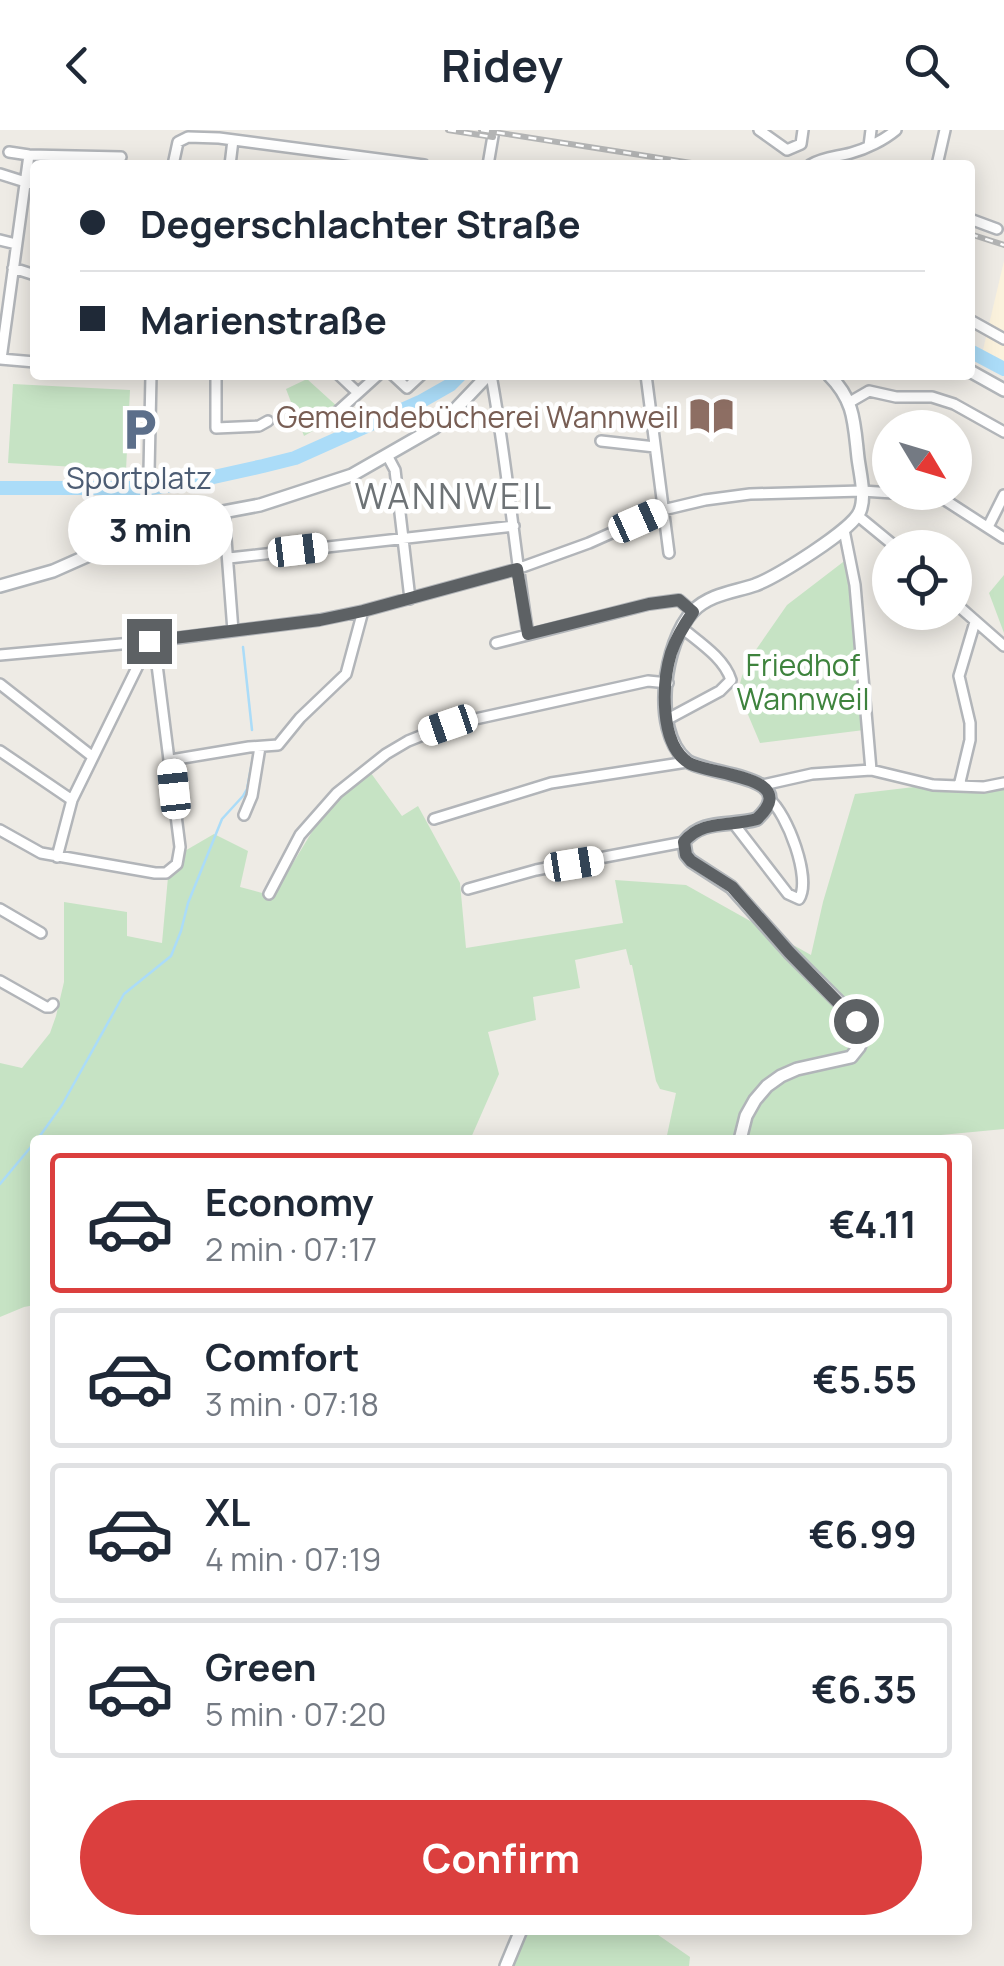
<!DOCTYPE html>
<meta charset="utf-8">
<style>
:root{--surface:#fff;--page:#f6f6f7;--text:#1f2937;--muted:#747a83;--line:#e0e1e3;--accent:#db3f3e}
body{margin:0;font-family:Manrope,sans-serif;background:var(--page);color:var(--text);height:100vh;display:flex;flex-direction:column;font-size:38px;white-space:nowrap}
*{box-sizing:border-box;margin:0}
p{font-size:32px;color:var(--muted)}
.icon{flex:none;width:55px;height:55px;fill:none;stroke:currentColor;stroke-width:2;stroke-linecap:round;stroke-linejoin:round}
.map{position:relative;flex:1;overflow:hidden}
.details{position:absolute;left:30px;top:1005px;width:942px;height:800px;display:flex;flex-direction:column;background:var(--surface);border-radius:10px;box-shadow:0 5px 25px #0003}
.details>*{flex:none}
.top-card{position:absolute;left:30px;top:30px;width:945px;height:220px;border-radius:10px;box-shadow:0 5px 25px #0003;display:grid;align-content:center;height:220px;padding:0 50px;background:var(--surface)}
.needle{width:65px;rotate:128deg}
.tools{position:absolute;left:872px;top:280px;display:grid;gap:20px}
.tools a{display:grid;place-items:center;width:100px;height:100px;border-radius:50%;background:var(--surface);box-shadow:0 5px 25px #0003;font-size:50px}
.end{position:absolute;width:45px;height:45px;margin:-22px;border:12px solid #5d6164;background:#fff;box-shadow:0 0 0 5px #fff}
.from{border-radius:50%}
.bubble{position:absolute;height:70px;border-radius:35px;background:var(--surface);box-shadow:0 5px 25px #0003;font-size:32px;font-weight:700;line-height:70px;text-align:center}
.car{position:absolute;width:30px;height:60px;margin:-30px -15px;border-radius:12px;box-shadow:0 0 8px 2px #0007;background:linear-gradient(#fff 24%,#345 0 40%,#fff 0 76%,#345 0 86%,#fff 0)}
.top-card b{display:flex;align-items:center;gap:35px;height:95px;font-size:38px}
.top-card b+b{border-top:2px solid var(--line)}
.top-card i{width:25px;height:25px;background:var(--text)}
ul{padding:18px 0 0;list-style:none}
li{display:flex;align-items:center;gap:30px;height:140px;margin:0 20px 15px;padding:0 30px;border:5px solid var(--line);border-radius:10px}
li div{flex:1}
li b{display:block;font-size:38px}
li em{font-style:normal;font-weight:700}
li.selected{border-color:var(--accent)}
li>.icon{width:90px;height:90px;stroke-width:1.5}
.button{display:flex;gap:20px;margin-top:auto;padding:20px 50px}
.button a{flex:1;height:115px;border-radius:60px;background:var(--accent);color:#fff;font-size:40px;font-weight:700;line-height:115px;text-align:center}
header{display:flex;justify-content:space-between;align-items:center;height:130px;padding:0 50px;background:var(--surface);font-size:45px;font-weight:700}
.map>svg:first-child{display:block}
</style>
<header><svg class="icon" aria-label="back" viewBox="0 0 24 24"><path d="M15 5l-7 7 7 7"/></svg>Ridey<svg class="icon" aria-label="search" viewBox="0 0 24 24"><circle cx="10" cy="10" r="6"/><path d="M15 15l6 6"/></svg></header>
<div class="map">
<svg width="1004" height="1836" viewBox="0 0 1004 1836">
<rect width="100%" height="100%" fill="#eeebe5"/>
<!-- commercial -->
<path fill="#fbf2dd" d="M1004 131V238L982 224Z"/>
<!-- green -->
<path fill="#c6e3c4" d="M307 249 339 278 318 298 304 306 286 259Z
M13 254 130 260 126 340 8 333Z
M847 429 852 449 864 600 760 613 738 561 742 546 753 524 787 475Z
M1004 445V503L989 463Z
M368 639 402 686 418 676 460 753 466 818 623 793 615 750 686 755 811 825 823 772 855 664 931 655 1004 653V999L920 1007 919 1010H666L676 963 660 959 656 951 632 835H630L626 819 575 830 580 858 533 867 536 890 488 902 499 944 470 1010H35V1175L24 1177 0 1187V933L22 938 50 903 56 886 64 852V772L127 782V806L162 813 169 736 183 722 214 704 248 721 240 757 273 766 324 682Z
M521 1800H651L690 1827 689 1836H506Z"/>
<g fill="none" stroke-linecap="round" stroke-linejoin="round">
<!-- stream -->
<path stroke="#abdcf8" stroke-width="2.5" d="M243 517 252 600
M37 1010 62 975 124 864 171 826 181 801 188 773 222 689 243 666 247 659 254 622
M0 1054 35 1012"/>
<!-- river -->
<path stroke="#abdcf8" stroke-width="14" d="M970 221 1004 239
M0 358H150L182 354 263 336 295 328 420 272 450 255 460 245"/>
<defs>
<path id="street" d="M759 0 787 20 801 14 803 0
M869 16 871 0
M9 22 29 25 121 27
M173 35 178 12 188 7 219 8 424 35
M230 35 233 10
M488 35 494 0
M810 35C823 27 836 27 851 23 866 19 884 10 896 0
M937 35 945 0
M0 44 35 55
M970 89 997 99
M0 110 16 114
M13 138 35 145
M970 190 1004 209
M0 229 35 232
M1 229 29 25
M216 245V298L259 296 268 291
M339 245 357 262
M393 245 407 258 421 245
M491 245C507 331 514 418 528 504
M646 245 669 423
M850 272 869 261 896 267H932L954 274 1004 302
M335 284 378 245
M601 311 655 317
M387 325 395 340 410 469
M149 342 151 245
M224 383 233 501
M858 386 897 418
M988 397 1004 365
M844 400 855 455 871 640
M229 428 514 396
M955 473 1004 516
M496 513 649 474 679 470 693 482
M0 525 154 511 319 490 363 481 517 439 589 413 663 380 705 370 750 364 862 361 924 365 945 370 1004 408
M0 554 93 627
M666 590 720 561 731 550C724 528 700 513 682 498
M0 621 72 670
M171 630 249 617 278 615 300 588 346 544 363 481
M763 655 812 644 871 640 933 655 984 657 1004 653
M959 656 970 610V593L959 546 975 492
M244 685 252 666 260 617
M434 689 551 653 687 632
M734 694 788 764 799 769C812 749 787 683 769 669
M0 700 41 723 155 743H166L177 734 180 717 154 511
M57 727 72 670 150 511
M468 759 536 740 684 712
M269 764 300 705 337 663 386 624 408 611 448 595 648 551 668 553
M0 779 41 803
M0 851 46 877H50L53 874"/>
<path id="secondary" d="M970 241 1004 260
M0 456 53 441 148 399 175 391 260 375 352 345 434 298 450 285 488 245
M740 1010 746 986 755 970 767 956 781 946 797 939 851 927 859 917 862 910 860 900 840 873 789 822 731 757 691 731 686 725 684 712C702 688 731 697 757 689 805 644 704 646 686 630 651 600 664 512 693 481 710 464 734 462 755 455 776 447 853 400 860 381 866 366 860 344 858 328 854 293 855 271 829 245
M506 1836 521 1800"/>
</defs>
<!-- street casing -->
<use href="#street" stroke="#b2b5b9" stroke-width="14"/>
<!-- secondary casing -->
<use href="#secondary" stroke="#b1b5b9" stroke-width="16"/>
<!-- street -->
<use href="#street" stroke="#fff" stroke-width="9"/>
<!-- secondary -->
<use href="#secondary" stroke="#fff" stroke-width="11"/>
<defs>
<path id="rail" d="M448 0 493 7
M481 0 704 35
M970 104 1004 115"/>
</defs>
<!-- rail casing -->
<use href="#rail" stroke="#b3b4b4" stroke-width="6"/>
<!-- rail -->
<use href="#rail" stroke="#fff" stroke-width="2.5" stroke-dasharray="8" stroke-linecap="butt"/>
</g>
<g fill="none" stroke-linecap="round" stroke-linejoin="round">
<!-- route -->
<path stroke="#5d6164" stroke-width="12" d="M149 511 320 490 363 481 517 439 528 504 649 474 679 470 693 482C684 495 676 508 671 523 662 553 659 614 689 633 710 645 803 646 757 689 731 697 702 689 684 712L686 725 691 731 732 757 789 822 856 891"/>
</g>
<!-- icons -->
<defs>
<symbol id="library-bare" viewBox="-9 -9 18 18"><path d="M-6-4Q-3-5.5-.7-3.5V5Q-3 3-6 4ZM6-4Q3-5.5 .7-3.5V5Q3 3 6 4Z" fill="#8d6e63" stroke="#fff" stroke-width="2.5" paint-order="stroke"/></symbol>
<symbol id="parking-bare" viewBox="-9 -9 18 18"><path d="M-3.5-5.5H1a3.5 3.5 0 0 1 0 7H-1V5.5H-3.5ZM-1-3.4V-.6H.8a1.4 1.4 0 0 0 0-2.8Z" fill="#5c6f8a" stroke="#fff" stroke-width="2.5" paint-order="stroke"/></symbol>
</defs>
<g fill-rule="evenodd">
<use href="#library-bare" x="680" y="254" width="63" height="63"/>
<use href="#parking-bare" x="108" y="268" width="63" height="63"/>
</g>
<g text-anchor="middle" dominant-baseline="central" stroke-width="9" stroke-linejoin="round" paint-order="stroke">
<!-- education labels -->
<g font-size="30" fill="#785e54" stroke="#fff" text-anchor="end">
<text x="679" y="286">Gemeindebücherei Wannweil</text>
</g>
<!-- service labels -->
<g font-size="30" fill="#4e5e75" stroke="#fff">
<text x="139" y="347">Sportplatz</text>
</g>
<!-- park labels -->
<g font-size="30" fill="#3e833d" stroke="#fff">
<text x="803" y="534">Friedhof<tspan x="803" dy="34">Wannweil</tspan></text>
</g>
<!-- quarter labels -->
<g font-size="35" letter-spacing="2.5" fill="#6e7376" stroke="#fff">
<text x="454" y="366">WANNWEIL</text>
</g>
</g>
</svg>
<div class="tools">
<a><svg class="needle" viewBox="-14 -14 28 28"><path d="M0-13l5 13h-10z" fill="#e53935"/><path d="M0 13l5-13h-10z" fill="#747a83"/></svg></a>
<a><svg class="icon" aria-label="locate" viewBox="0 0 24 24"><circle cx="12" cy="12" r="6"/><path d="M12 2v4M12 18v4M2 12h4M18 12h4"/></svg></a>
</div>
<i class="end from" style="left:856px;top:891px"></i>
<i class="end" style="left:149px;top:511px"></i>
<div class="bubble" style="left:68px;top:365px;width:165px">3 min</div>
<i class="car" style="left:638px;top:391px;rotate:66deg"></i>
<i class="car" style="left:298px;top:420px;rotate:83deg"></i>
<i class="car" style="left:448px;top:595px;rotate:251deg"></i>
<i class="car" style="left:174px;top:659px;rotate:354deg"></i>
<i class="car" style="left:574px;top:734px;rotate:81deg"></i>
<div class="top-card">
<b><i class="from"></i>Degerschlachter Straße</b>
<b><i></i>Marienstraße</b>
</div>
<section class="details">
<ul>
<li class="selected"><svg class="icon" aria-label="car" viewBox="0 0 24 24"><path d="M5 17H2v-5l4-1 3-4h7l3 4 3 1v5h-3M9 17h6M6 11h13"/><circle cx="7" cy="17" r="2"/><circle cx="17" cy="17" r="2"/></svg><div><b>Economy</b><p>2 min · 07:17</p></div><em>€4.11</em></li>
<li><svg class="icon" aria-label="car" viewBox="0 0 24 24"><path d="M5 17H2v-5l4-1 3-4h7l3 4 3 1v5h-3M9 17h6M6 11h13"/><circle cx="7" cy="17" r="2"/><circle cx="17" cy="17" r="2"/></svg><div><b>Comfort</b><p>3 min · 07:18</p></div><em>€5.55</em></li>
<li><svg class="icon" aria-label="car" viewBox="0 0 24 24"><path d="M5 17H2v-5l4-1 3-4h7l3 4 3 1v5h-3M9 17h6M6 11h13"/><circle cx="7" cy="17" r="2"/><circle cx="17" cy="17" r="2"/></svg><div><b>XL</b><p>4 min · 07:19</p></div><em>€6.99</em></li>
<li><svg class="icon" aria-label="car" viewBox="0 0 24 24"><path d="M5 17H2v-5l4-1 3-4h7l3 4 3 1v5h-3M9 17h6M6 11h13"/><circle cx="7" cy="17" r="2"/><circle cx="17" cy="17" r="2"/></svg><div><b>Green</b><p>5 min · 07:20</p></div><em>€6.35</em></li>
</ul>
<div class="button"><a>Confirm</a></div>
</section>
</div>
